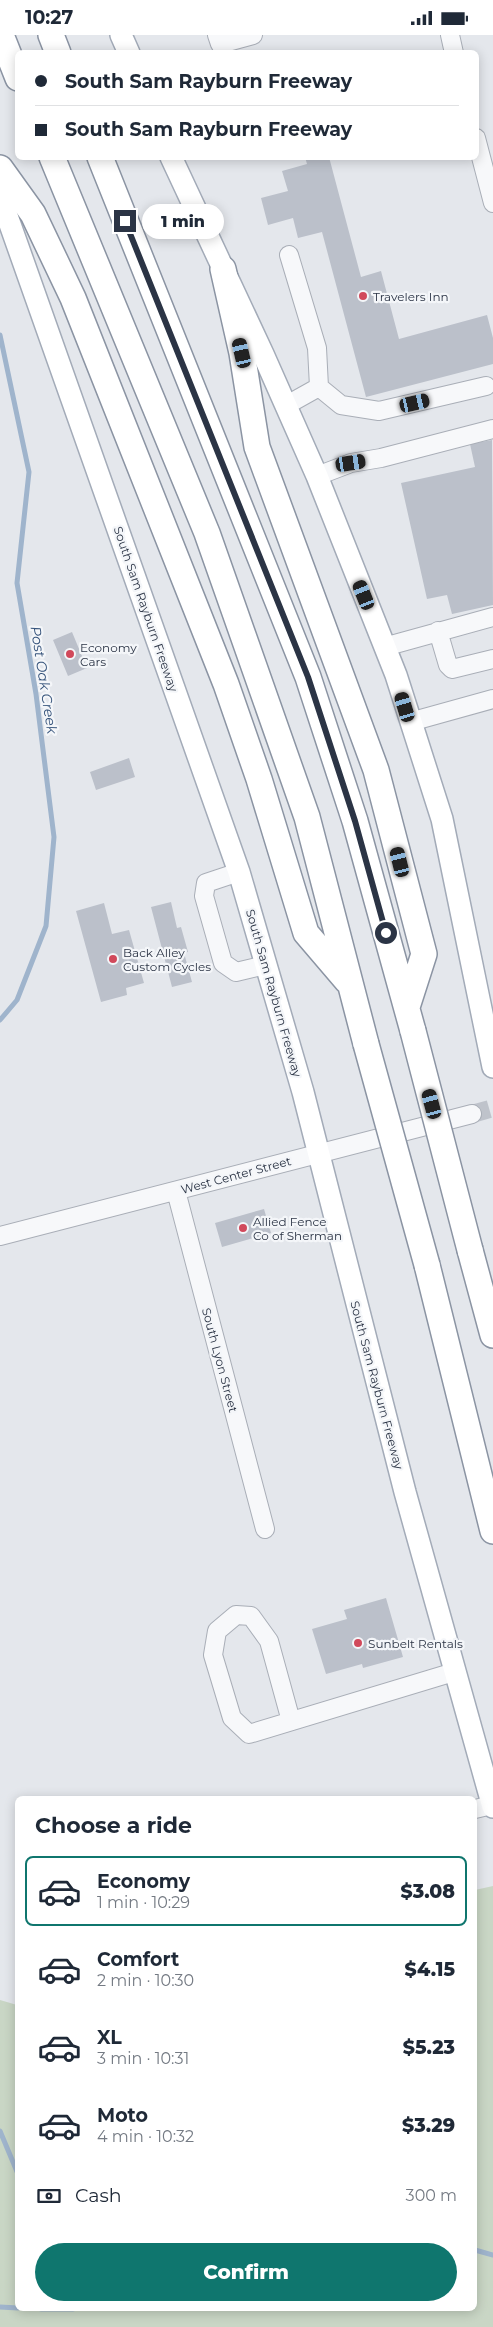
<!DOCTYPE html>
<meta charset="utf-8">
<style>
:root{--surface:#fff;--page:#f2f2f3;--text:#1f2937;--muted:#747a83;--line:#e0e1e3;--accent:#0f766e}
body{margin:0;font-family:Montserrat,sans-serif;background:var(--page);color:var(--text);height:100vh;display:flex;flex-direction:column;font-size:19px;white-space:nowrap}
*{box-sizing:border-box;margin:0}
p{font-size:16px;color:var(--muted)}
.icon{flex:none;width:28px;height:28px;fill:none;stroke:currentColor;stroke-width:2;stroke-linecap:round;stroke-linejoin:round}
.map{position:relative;flex:1;overflow:hidden}
.panel{position:absolute;left:15px;top:1761px;width:462px;height:515px;display:flex;flex-direction:column;background:var(--surface);border-radius:8px;box-shadow:0 2px 12px #0003}
.panel>*{flex:none}
.banner{position:absolute;left:15px;top:15px;width:464px;height:110px;border-radius:8px;box-shadow:0 2px 12px #0003;display:grid;align-content:center;height:110px;padding:0 20px;background:var(--surface)}
.end{position:absolute;width:22px;height:22px;margin:-11px;border:6px solid #2b3445;background:#fff;box-shadow:0 0 0 2px #fff}
.from{border-radius:50%}
.bubble{position:absolute;height:35px;border-radius:18px;background:var(--surface);box-shadow:0 2px 12px #0003;font-size:16px;font-weight:800;line-height:35px;text-align:center}
.car{position:absolute;width:15px;height:30px;margin:-15px -8px;border-radius:6px;box-shadow:0 0 4px 1px #0007;background:linear-gradient(#222 24%,#8ab4d8 0 40%,#222 0 76%,#8ab4d8 0 86%,#222 0)}
.banner b{display:flex;align-items:center;gap:18px;height:48px;font-size:19px}
.banner b+b{border-top:1px solid var(--line)}
.banner i{width:12px;height:12px;background:var(--text)}
ul{padding:0;list-style:none}
li{display:flex;align-items:center;gap:15px;height:70px;margin:0 10px 8px;padding:0 10px;border:2px solid transparent;border-radius:8px}
li div{flex:1}
li b{display:block;font-size:19px}
li em{font-style:normal;font-weight:800}
li.on{border-color:var(--accent)}
li>.icon{width:45px;height:45px;stroke-width:1.5}
h2{padding:0 20px;font-size:22px;line-height:60px}
.pay{display:flex;align-items:center;gap:12px;height:55px;padding:0 20px;font-size:19px}
.pay p{margin-inline-start:auto}
.action{display:flex;gap:10px;margin-top:auto;padding:10px 20px}
.action a{flex:1;height:58px;border-radius:30px;background:var(--accent);color:#fff;font-size:20px;font-weight:800;line-height:58px;text-align:center}
.status{display:flex;justify-content:space-between;align-items:center;height:35px;padding:0 25px;background:var(--surface);direction:ltr}
.status svg{height:14px;fill:currentColor}
.map>svg:first-child{display:block}
</style>
<div class="status"><b>10:27</b><svg viewBox="0 0 49 12"><path d="M0 12V9h3v3zM5 12V6h3v6zM10 12V3h3v9zM15 12V0h3v12zM26 1h20v11H26zM47 4h2v5h-2z"/></svg></div>
<div class="map">
<svg width="493" height="2292" viewBox="0 0 493 2292">
<rect width="100%" height="100%" fill="#e4e7ec"/>
<!-- green -->
<path fill="#c9d6c5" d="M493 1851V2292H0V1965L17 1970 18 2274H475V1855Z"/>
<g fill="none" stroke-linecap="round" stroke-linejoin="round">
<!-- stream -->
<path stroke="#9fb4cc" stroke-width="5" d="M0 300 29 437 17 548 36 659 54 802 46 891 17 965 0 985
M0 2096 18 2139
M475 2215 493 2220
M0 2272 18 2273
M41 2274H73"/>
</g>
<!-- building -->
<path fill="#bbc0ca" d="M305 122H329L361 242 381 236 399 304 487 280 493 303V329L366 362 322 197 298 203 293 183 268 190 261 163 288 156 282 136 307 129Z
M492 405 493 570 452 579 447 560 427 564 401 448 475 432 470 409Z
M72 597 87 633 68 641 53 605Z
M129 723 135 742 96 755 90 737Z
M171 867 177 893 181 892 188 917 184 918 192 947 172 952 151 872Z
M104 868 112 899 129 895 144 948 126 953 127 960 101 967 76 876Z
M264 1174 271 1198 222 1212 215 1188Z
M386 1563 403 1622 363 1633 362 1629 326 1639 312 1594 347 1584 344 1575Z"/>
<g fill="none" stroke-linecap="round" stroke-linejoin="round">
<!-- minor-tunnel -->
<path stroke="#bfc3cb" stroke-width="18" stroke-dasharray="18 9" stroke-linecap="butt" d="M472 1079 493 1073"/>
<defs>
<path id="minor" d="M217 0 220 9 253 0
M450 0 454 18
M476 103 493 168
M319 352 341 370 379 376 486 351
M285 371 319 352 317 313 289 220
M317 441 351 428 381 423 493 394
M438 596 448 630 452 634 493 624
M384 612 493 582
M410 687 493 664
M239 837 206 848 204 861 223 928 236 937 265 930
M176 1156 265 1494
M0 1201 472 1079
M291 1686 269 1606 251 1581 236 1580 217 1596 213 1620 232 1683 249 1699 454 1637
M475 1774 492 1770"/>
<path id="major" d="M121 0 129 18
M171 122 263 319 317 441 396 640 442 784 493 1032
M0 161 239 837 303 1057 405 1457 493 1772"/>
<path id="highway" d="M1 0 18 43
M51 0 58 18
M52 122 207 498 307 782 366 1009
M100 122 308 642 355 786 413 996
M0 133 33 179 73 263 226 649 259 744 306 898 347 946
M223 234 242 318 257 412 376 735 424 919 407 972
M470 1215 493 1300
M427 1230 493 1496"/>
</defs>
<!-- minor casing -->
<use href="#minor" stroke="#a9aeb7" stroke-width="20"/>
<!-- major casing -->
<use href="#major" stroke="#a3abb8" stroke-width="24"/>
<!-- highway casing -->
<use href="#highway" stroke="#8b94a3" stroke-width="28"/>
<!-- minor -->
<use href="#minor" stroke="#f7f8fa" stroke-width="18"/>
<!-- major -->
<use href="#major" stroke="#fff" stroke-width="21"/>
<!-- highway -->
<use href="#highway" stroke="#fff" stroke-width="25"/>
<defs>
<path id="highway-bridge" d="M413 996 470 1215
M366 1009 427 1230"/>
</defs>
<!-- highway-bridge casing -->
<use href="#highway-bridge" stroke="#8b94a3" stroke-width="28" stroke-linecap="butt"/>
<!-- highway-bridge -->
<use href="#highway-bridge" stroke="#fff" stroke-width="25"/>
</g>
<g fill="none" stroke-linecap="round" stroke-linejoin="round">
<!-- route -->
<path stroke="#2b3445" stroke-width="6" d="M125 186 308 642 355 786 386 898"/>
</g>
<!-- markers -->
<g fill="#d1495b" stroke="#f4f6f9" stroke-width="2">
<circle cx="363" cy="261" r="5"/>
<circle cx="70" cy="619" r="5"/>
<circle cx="113" cy="924" r="5"/>
<circle cx="243" cy="1193" r="5"/>
<circle cx="358" cy="1608" r="5"/>
</g>
<g text-anchor="middle" dominant-baseline="central" stroke-width="4.5" stroke-linejoin="round" paint-order="stroke">
<!-- poi labels -->
<g font-size="12" fill="#2b3445" stroke="#f4f6f9" text-anchor="start">
<text x="373" y="261">Travelers Inn</text>
<text x="80" y="612">Economy<tspan x="80" dy="14">Cars</tspan></text>
<text x="123" y="917">Back Alley<tspan x="123" dy="14">Custom Cycles</tspan></text>
<text x="253" y="1186">Allied Fence<tspan x="253" dy="14">Co of Sherman</tspan></text>
<text x="368" y="1608">Sunbelt Rentals</text>
</g>
<!-- street labels -->
<g font-size="12" fill="#2b3445" stroke="#f4f6f9">
<text transform="translate(146 574) rotate(71)">South Sam Rayburn Freeway</text>
<text transform="translate(274 958) rotate(74)">South Sam Rayburn Freeway</text>
<text transform="translate(236 1140) rotate(-15)">West Center Street</text>
<text transform="translate(220 1325) rotate(75)">South Lyon Street</text>
<text transform="translate(377 1350) rotate(75)">South Sam Rayburn Freeway</text>
</g>
<!-- water labels -->
<g font-size="14" font-style="italic" fill="#34527a" stroke="#f4f6f9">
<text transform="translate(44 645) rotate(81)">Post Oak Creek</text>
</g>
</g>
</svg>
<i class="end from" style="left:386px;top:898px"></i>
<i class="end" style="left:125px;top:186px"></i>
<div class="bubble" style="left:142px;top:169px;width:82px">1 min</div>
<i class="car" style="left:242px;top:318px;rotate:347deg"></i>
<i class="car" style="left:415px;top:368px;rotate:77deg"></i>
<i class="car" style="left:351px;top:428px;rotate:81deg"></i>
<i class="car" style="left:364px;top:560px;rotate:338deg"></i>
<i class="car" style="left:405px;top:672px;rotate:343deg"></i>
<i class="car" style="left:400px;top:827px;rotate:346deg"></i>
<i class="car" style="left:432px;top:1069px;rotate:345deg"></i>
<div class="banner">
<b><i class="from"></i>South Sam Rayburn Freeway</b>
<b><i></i>South Sam Rayburn Freeway</b>
</div>
<section class="panel">
<h2>Choose a ride</h2>
<ul>
<li class="on"><svg class="icon" aria-label="car" viewBox="0 0 24 24"><path d="M5 17H2v-5l4-1 3-4h7l3 4 3 1v5h-3M9 17h6M6 11h13"/><circle cx="7" cy="17" r="2"/><circle cx="17" cy="17" r="2"/></svg><div><b>Economy</b><p>1 min · 10:29</p></div><em>$3.08</em></li>
<li><svg class="icon" aria-label="car" viewBox="0 0 24 24"><path d="M5 17H2v-5l4-1 3-4h7l3 4 3 1v5h-3M9 17h6M6 11h13"/><circle cx="7" cy="17" r="2"/><circle cx="17" cy="17" r="2"/></svg><div><b>Comfort</b><p>2 min · 10:30</p></div><em>$4.15</em></li>
<li><svg class="icon" aria-label="car" viewBox="0 0 24 24"><path d="M5 17H2v-5l4-1 3-4h7l3 4 3 1v5h-3M9 17h6M6 11h13"/><circle cx="7" cy="17" r="2"/><circle cx="17" cy="17" r="2"/></svg><div><b>XL</b><p>3 min · 10:31</p></div><em>$5.23</em></li>
<li><svg class="icon" aria-label="car" viewBox="0 0 24 24"><path d="M5 17H2v-5l4-1 3-4h7l3 4 3 1v5h-3M9 17h6M6 11h13"/><circle cx="7" cy="17" r="2"/><circle cx="17" cy="17" r="2"/></svg><div><b>Moto</b><p>4 min · 10:32</p></div><em>$3.29</em></li>
</ul>
<div class="pay"><svg class="icon" aria-label="cash" viewBox="0 0 24 24"><path d="M3 7h18v10H3z"/><circle cx="12" cy="12" r="2"/></svg>Cash<p>300 m</p></div>
<div class="action"><a>Confirm</a></div>
</section>
</div>
